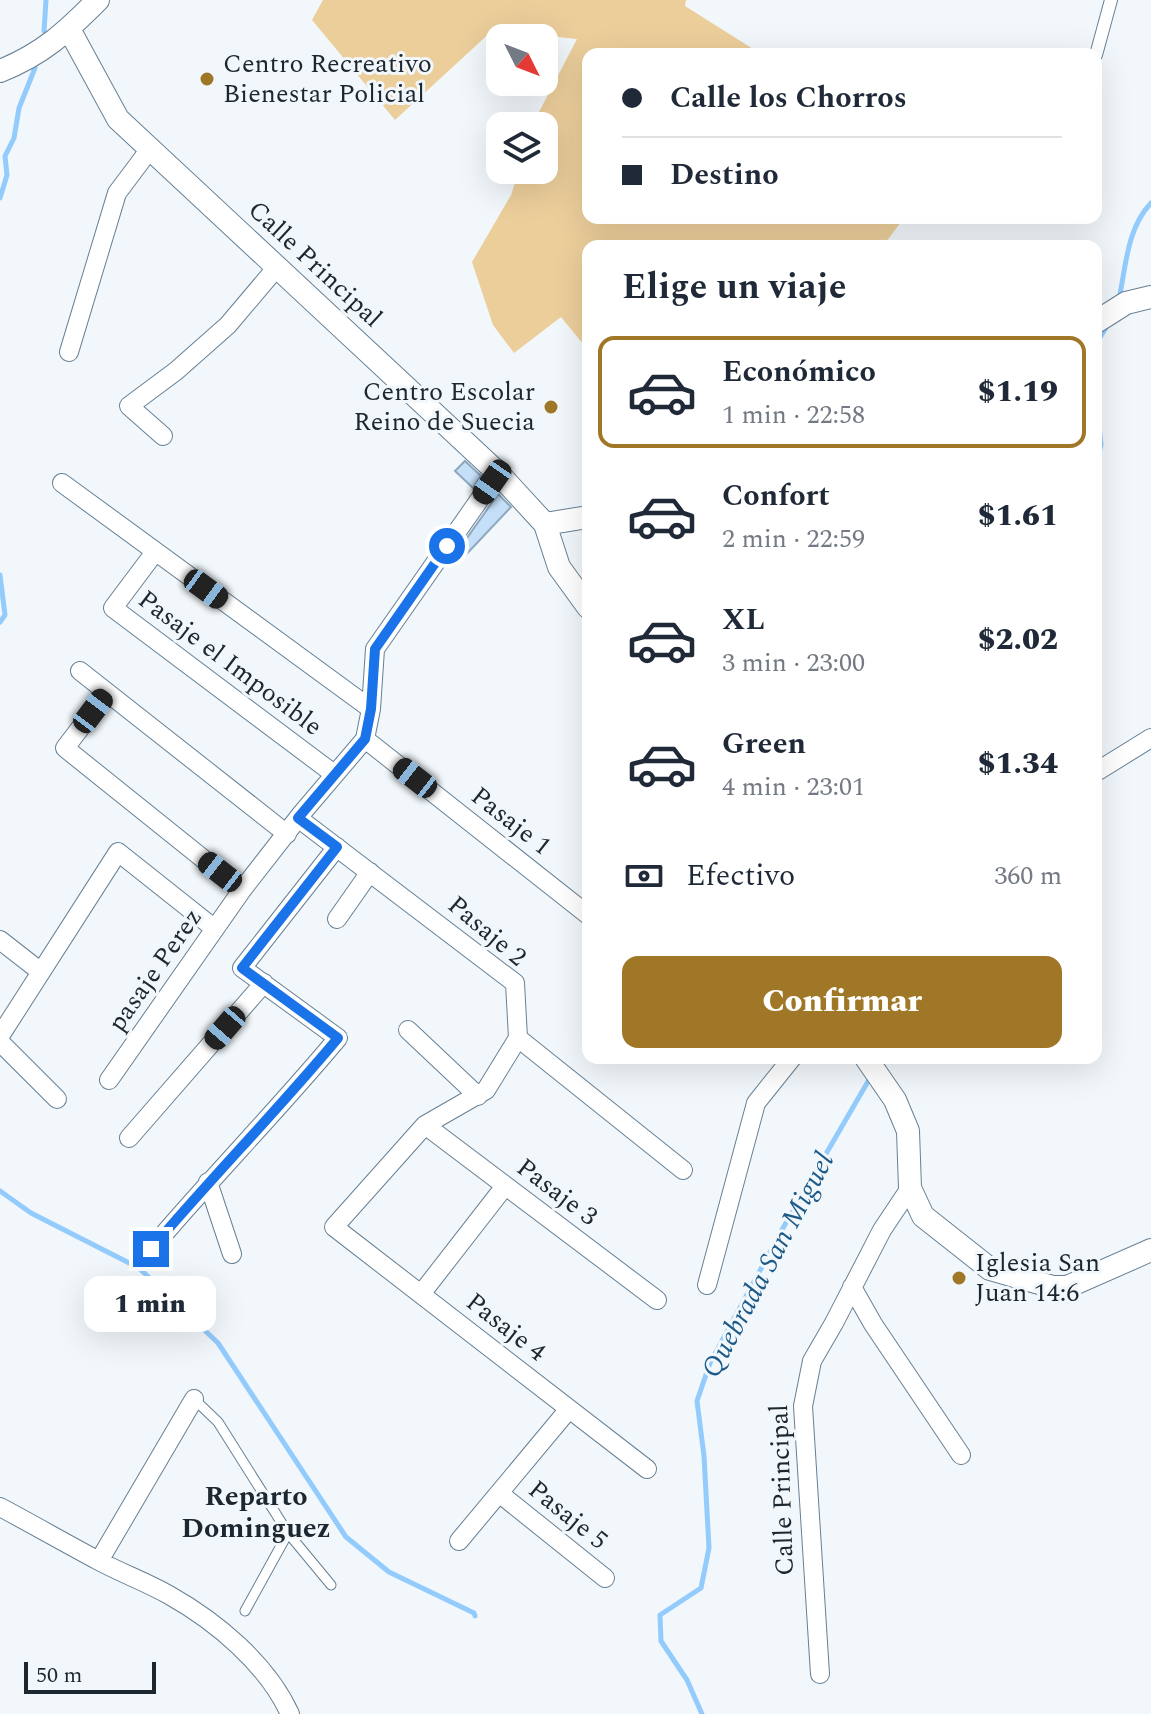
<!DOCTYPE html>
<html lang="es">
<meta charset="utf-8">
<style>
:root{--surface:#fff;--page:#f6f6f7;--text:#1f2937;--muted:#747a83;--line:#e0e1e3;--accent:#a07726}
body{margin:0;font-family:Spectral,serif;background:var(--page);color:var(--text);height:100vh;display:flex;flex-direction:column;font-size:30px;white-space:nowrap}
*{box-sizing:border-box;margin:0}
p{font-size:26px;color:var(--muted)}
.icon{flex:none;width:44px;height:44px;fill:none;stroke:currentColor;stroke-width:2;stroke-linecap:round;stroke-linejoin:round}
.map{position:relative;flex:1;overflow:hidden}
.panel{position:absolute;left:582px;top:240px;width:520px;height:824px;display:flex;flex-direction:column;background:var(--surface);border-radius:16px;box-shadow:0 8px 32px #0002}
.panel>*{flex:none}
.top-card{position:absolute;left:582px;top:48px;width:520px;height:176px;border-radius:16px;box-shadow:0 8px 32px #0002;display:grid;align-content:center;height:176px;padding:0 40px;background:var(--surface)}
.needle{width:52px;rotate:132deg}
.buttons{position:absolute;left:486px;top:24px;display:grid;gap:16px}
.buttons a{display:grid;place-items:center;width:72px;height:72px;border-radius:16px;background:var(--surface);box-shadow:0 8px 32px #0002;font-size:40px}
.scale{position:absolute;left:24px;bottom:20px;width:132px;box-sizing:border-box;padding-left:8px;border:4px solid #1d2730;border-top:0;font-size:22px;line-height:28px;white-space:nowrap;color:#1d2730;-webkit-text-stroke:6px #f1f7fb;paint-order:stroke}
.end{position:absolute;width:36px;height:36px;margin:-18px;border:10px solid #1a73e8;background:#fff;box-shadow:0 0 0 4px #fff}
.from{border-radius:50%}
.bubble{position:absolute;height:56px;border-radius:16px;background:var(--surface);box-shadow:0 8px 32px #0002;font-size:26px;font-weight:800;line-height:56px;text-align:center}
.car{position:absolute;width:24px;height:48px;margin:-24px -12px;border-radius:10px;box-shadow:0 0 6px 2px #0007;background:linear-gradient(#222 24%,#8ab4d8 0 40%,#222 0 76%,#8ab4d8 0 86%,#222 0)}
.top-card b{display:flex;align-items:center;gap:28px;height:76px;font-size:30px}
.top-card b+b{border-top:2px solid var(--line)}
.top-card i{width:20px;height:20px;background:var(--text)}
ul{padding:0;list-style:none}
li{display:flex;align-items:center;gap:24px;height:112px;margin:0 16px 12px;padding:0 24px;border:4px solid transparent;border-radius:16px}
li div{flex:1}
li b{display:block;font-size:30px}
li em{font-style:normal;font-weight:800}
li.on{border-color:var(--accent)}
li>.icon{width:72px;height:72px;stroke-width:1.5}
h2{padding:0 40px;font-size:36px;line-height:96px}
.pay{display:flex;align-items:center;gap:20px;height:88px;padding:0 40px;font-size:30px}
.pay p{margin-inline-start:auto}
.primary-button{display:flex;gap:16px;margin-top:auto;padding:16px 40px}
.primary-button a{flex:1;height:92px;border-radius:16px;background:var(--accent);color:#fff;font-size:32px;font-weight:800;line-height:92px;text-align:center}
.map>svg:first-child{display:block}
</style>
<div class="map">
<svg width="1151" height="1714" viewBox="0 0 1151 1714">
<rect width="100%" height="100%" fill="#f1f7fb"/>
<!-- green -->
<path fill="#ecce9b" d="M323 0H686L685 6 761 54H588V218H904L883 246H588V350L561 317 514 353 493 325 472 262 511 195 519 170H544V126H534L539 112 577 39 493 30 395 120 312 20Z"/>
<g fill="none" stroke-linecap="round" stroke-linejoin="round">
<!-- stream -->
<path stroke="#93cbfc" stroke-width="5" d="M44 31 46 0
M0 198 7 175 5 156 14 138 19 108 35 68
M1119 299C1126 266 1127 228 1151 203
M1096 344 1107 326
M1096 398 1101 445 1096 464
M0 575 5 615 0 622
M0 1191 31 1213 139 1268 218 1343 346 1537 389 1572 474 1613 475 1616
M702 1714 687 1680 661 1641 660 1615 701 1588 709 1548 704 1456 697 1401 710 1363 783 1228 870 1078"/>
</g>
<!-- building -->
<path fill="#c4dff7" stroke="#8ea8be" stroke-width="2" d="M465 461 481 476 473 488 455 471Z
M498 494 511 507 460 561 455 555Z"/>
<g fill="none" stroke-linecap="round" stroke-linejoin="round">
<defs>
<path id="service" d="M194 1399 218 1422 288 1533 331 1585
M245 1611 288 1533"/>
<path id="pedestrian" d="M1096 55 1111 0"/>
<path id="minor" d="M69 352 117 193 150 149
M163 436 129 406 176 371 228 325 277 267
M62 483 371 709
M155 552 113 608 334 774
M80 671 287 834
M107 693 65 748 242 890
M365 739 588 915
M1096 772 1151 738
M298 818 515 983 518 1038 683 1170
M337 919 370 872
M0 940 41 972
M408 1030 478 1096
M0 1036 118 852 215 929
M518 1038 486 1090 425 1125 334 1227 647 1469
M0 1042 57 1099
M109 1080 242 890 302 813 365 739 371 709 375 649 498 473
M425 1125 657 1300
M129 1138 264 983
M208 1182 232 1254
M151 1249C212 1177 278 1110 338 1038L242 968 337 847
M707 1285 756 1103 792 1058
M852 1287 873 1324 961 1455
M421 1294 505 1186
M499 1493 605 1578
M0 1507C32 1524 65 1543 97 1560 121 1573 146 1582 169 1595 217 1622 267 1664 290 1714
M459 1541 569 1409
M99 1561 194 1399
M820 1674 803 1406 812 1361 834 1323 882 1230 910 1188"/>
<path id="tertiary" d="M69 29 118 119 498 473 545 524 559 567 588 607
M0 71C43 54 66 32 98 0
M1096 322 1126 303 1151 297
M545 524 588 517
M866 1058 895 1100 908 1131 910 1188 923 1216 990 1269 1053 1287H1067L1151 1250"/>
</defs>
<!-- service casing -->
<use href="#service" stroke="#678095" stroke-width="11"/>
<!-- pedestrian casing -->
<use href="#pedestrian" stroke="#678095" stroke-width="14"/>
<!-- minor casing -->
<use href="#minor" stroke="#678095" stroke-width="20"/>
<!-- tertiary casing -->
<use href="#tertiary" stroke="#678095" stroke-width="24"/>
<!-- service -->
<use href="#service" stroke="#fff" stroke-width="9"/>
<!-- pedestrian -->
<use href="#pedestrian" stroke="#fff" stroke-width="12"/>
<!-- minor -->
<use href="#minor" stroke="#fff" stroke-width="18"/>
<!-- tertiary -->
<use href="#tertiary" stroke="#fff" stroke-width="22"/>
</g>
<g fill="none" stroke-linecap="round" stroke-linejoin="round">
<!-- route -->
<path stroke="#1a73e8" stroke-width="10" d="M151 1249C212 1177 278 1110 338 1038L242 968 337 847 298 818 365 739 371 709 375 649 447 546"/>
</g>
<!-- markers -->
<g fill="#a07726" stroke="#f1f7fb" stroke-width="3">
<circle cx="207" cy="79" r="8"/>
<circle cx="551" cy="407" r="8"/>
<circle cx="959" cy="1278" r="8"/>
</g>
<g text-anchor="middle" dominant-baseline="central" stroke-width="6" stroke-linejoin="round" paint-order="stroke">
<!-- poi labels -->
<g font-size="26" fill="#1d2730" stroke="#f1f7fb" text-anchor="start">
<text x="223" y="64">Centro Recreativo<tspan x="223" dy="30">Bienestar Policial</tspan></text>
<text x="535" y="392" text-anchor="end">Centro Escolar<tspan x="535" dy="30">Reino de Suecia</tspan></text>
<text x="975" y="1263">Iglesia San<tspan x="975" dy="30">Juan 14:6</tspan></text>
</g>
<!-- street labels -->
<g font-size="26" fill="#1d2730" stroke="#f1f7fb">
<text transform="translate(315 264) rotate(43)">Calle Principal</text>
<text transform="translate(230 663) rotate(37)">Pasaje el Imposible</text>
<text transform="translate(511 821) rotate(38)">Pasaje 1</text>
<text transform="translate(487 931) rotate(40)">Pasaje 2</text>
<text transform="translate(155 970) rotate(-55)">pasaje Perez</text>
<text transform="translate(557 1192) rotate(37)">Pasaje 3</text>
<text transform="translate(506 1327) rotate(38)">Pasaje 4</text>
<text transform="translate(782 1490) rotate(-92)">Calle Principal</text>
<text transform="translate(568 1515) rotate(39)">Pasaje 5</text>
</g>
<!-- water labels -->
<g font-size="28" font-style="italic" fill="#1d5a88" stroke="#f1f7fb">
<text transform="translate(768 1265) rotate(-62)">Quebrada San Miguel</text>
</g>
<!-- neighbourhood labels -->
<g font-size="28" font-weight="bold" fill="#1d2730" stroke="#f1f7fb">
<text x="256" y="1496">Reparto<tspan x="256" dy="32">Dominguez</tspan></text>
</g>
</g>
</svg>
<div class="buttons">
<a><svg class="needle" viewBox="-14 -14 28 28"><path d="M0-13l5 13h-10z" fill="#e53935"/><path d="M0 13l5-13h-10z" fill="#747a83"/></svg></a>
<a><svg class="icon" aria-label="layers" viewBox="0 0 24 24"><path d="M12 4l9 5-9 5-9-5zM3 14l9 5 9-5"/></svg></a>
</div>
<div class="scale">50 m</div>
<i class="end from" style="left:447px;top:546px"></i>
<i class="end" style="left:151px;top:1249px"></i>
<div class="bubble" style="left:84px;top:1276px;width:132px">1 min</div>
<i class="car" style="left:492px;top:482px;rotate:215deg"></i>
<i class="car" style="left:206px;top:589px;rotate:126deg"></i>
<i class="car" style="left:93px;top:711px;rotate:37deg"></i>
<i class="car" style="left:415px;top:778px;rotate:308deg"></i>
<i class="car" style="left:220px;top:872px;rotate:308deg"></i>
<i class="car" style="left:225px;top:1028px;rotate:221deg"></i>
<div class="top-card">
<b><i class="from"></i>Calle los Chorros</b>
<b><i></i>Destino</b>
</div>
<section class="panel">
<h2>Elige un viaje</h2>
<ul>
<li class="on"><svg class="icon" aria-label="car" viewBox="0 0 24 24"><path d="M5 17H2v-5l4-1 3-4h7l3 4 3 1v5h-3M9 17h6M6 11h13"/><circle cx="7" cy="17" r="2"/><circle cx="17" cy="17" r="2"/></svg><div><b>Económico</b><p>1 min · 22:58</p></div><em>$1.19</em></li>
<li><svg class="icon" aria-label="car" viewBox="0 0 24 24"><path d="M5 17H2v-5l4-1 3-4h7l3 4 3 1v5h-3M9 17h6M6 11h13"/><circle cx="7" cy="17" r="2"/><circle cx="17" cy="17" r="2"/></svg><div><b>Confort</b><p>2 min · 22:59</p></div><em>$1.61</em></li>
<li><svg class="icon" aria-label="car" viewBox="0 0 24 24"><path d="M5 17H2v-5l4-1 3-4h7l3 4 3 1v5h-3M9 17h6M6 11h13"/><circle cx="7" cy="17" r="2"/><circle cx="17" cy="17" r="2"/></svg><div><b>XL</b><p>3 min · 23:00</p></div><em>$2.02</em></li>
<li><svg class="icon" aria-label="car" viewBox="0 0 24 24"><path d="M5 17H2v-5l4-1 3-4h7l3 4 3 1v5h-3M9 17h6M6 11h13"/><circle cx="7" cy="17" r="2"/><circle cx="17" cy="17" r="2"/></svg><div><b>Green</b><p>4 min · 23:01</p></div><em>$1.34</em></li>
</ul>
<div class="pay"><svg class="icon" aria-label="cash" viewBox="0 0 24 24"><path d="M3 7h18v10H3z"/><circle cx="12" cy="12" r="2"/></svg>Efectivo<p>360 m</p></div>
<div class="primary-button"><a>Confirmar</a></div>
</section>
</div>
